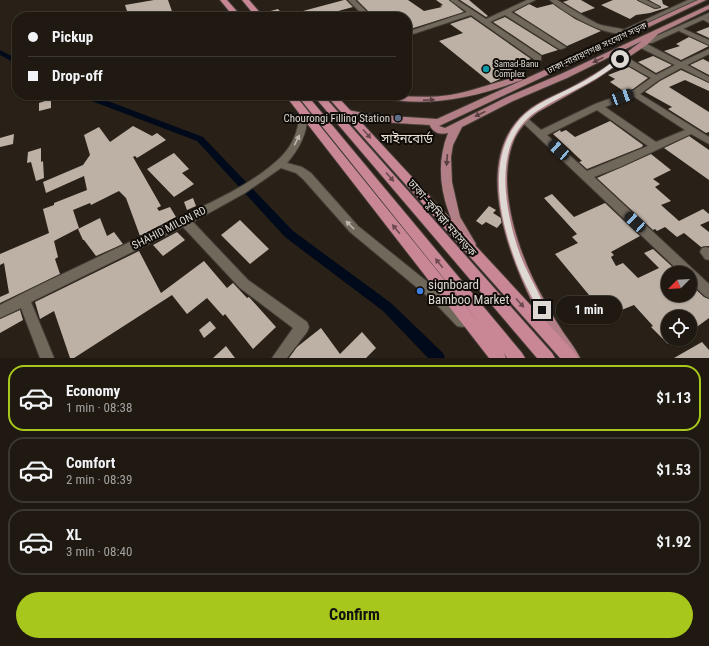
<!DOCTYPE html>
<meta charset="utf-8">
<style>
:root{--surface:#1f1911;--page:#27221a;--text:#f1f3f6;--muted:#a1a09f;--line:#3c3831;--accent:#a8c71d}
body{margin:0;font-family:"Roboto Condensed","Noto Sans Bengali",sans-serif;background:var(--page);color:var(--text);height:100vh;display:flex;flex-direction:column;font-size:15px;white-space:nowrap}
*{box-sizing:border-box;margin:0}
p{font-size:13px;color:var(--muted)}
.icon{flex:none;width:22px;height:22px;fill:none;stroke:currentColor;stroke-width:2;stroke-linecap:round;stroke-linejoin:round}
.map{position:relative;height:358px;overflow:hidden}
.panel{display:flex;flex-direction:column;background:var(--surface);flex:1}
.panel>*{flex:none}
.top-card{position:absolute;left:12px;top:12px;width:400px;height:88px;border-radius:16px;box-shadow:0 1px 3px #0004,0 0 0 1px var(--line);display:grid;align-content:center;height:88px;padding:0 16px;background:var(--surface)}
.needle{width:26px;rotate:246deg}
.controls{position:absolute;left:661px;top:266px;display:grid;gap:8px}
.controls a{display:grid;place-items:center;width:36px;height:36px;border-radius:50%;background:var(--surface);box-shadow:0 1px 3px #0004,0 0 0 1px var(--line);font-size:20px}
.end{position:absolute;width:18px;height:18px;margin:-9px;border:5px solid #ded9d2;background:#111;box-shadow:0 0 0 2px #111}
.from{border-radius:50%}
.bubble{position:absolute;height:28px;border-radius:14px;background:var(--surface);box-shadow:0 1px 3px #0004,0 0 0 1px var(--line);font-size:13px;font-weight:700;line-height:28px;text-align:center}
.car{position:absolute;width:12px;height:24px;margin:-12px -6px;border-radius:5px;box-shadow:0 0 3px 1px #0007;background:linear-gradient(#222 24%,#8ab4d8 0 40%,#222 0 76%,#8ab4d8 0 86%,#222 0)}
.top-card b{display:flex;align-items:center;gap:14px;height:38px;font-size:15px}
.top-card b+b{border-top:1px solid var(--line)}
.top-card i{width:10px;height:10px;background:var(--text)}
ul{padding:7px 0 0;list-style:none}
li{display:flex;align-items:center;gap:12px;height:66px;margin:0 8px 6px;padding:0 8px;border:2px solid var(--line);border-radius:16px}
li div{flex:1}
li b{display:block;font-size:15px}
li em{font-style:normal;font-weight:700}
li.on{border-color:var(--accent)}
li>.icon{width:36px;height:36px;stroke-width:1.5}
.action{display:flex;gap:8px;margin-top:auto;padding:8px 16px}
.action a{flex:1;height:46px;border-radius:24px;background:var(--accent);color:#111;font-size:16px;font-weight:700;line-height:46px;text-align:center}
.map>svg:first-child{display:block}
</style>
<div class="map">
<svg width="709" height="358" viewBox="0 0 709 358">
<rect width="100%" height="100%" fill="#292117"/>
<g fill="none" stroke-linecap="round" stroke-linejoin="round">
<!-- canal -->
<path fill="#000a1a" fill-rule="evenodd" d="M0 50 17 59V64L0 55Z
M80 95H92L203 137 293 231 391 303 443 353 445 358H428L383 311 285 237 197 141 81 97Z"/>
</g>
<!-- building -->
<path fill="#bdb1a6" d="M154 0H168L174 17H129L125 5Z
M344 0H346L353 7 316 17H309L303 11Z
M357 0H408L424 11 442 7 440 6 443 5 436 0H449L464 12 407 30V17H374Z
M460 0H469L488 16 486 17Z
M569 0H581L595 8 581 13 563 2Z
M613 0H637L655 9 660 8 661 7 649 0H662L663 4 669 7 650 13 636 15 630 19 601 5Z
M529 4 537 8 553 4 575 19 601 31 567 46 514 12Z
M278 9 285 17H265L263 13Z
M471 17 531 59 517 64 520 66 504 73 507 76 491 83 439 41 463 33 450 24Z
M505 17 558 50 542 55 493 22Z
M709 27V38L696 32Z
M689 37 709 46 681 60 664 51 680 46 676 44Z
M653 56 672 65 656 73 638 62Z
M703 59 709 62V75L690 65Z
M629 67 648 78 633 89 625 92 610 82 615 79 608 75Z
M681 70 709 83V91L685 80 669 87 709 112V132L706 133 668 109 672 107 645 92 660 81Z
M51 99V108L39 111V103Z
M610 121 643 145 642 147 587 169 579 162 582 161 553 134 560 130 561 132 566 130 575 137Z
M133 126 152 136 157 133 166 140 137 158 135 156 133 157 161 206 157 208 159 211 170 207 176 217 140 236 126 198 119 191 91 205 90 203 73 210 79 228 54 241 58 257 55 259 60 274 0 303V297L9 293 4 263 0 265V254L49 233 43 209 54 205V203L87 190 84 176 46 193 43 182 83 165 90 155 84 135 99 127 110 142Z
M14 134 13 144 0 147V138Z
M689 136 709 150V180L664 148Z
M41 148V162L43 161 44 178 36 181 31 162 27 163 28 152Z
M174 153 189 169 182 173 194 184 174 197 147 169Z
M651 154 671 170 653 179 660 184 655 187 671 201 661 205 679 221 703 209 709 214V221L700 225 709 232V246H706L701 247 684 233 677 237 665 227 657 231 655 229 653 230 597 178Z
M552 194 574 217 605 203 640 236 611 252 614 255 611 257 616 266 623 263 638 278 659 268 644 253 653 249 679 273H668V295H690V284L704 297 709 299V318L690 332V317H668V344L651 327 653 326 634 305 619 311 621 313 609 319 555 254 578 243 572 237 577 234 544 198Z
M193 198 196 206 187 210 184 202Z
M489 206 496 210 493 213 501 218 502 222 497 228 486 222 482 225 476 221Z
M100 218 107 236 114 232 123 244 96 256 84 240H83L78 229Z
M240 220 269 249 250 264 221 235Z
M177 232 185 240 163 256 153 245Z
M139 251 161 293 204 261 227 288 233 283 247 298 249 297 276 327 253 349 225 314 223 316 207 298 187 314 172 295 74 358H70L54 311 40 319 35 302Z
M20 310 23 320 0 333V319Z
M210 321 216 328 204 338 199 330Z
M321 328 340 354 362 332 376 348 366 358H289L297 347Z
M702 342 709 350V358H674Z
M226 346 235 358H213Z"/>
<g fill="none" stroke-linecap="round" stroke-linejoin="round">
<defs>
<path id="minor" d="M348 0H355L372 17H365Z
M450 0H457L486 19 527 0H535L511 12 532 25 566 47 562 49H559L505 15 490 22 541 56V60H535L471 15 407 36V32L467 12Z
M550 0H557C571 8 584 17 598 24 606 27 623 28 627 31 613 42 561 11 550 0Z
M638 0H646L660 7 655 8Z
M703 16 709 18V23L700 18Z
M679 27 709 40V45L677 30 676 29Z
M639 43H645L681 62 709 49V54L687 65 709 77V82L681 68 659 80 640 94 709 137V144L691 134 620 167 594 177 709 284V298L705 296 690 282V273H681L519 119 523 116 526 117 541 130 595 104 634 90 651 78 619 60V56H625L656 75 675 65 639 47ZM633 96 685 130 656 142 605 107ZM597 110 648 146 587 171 547 135Z
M303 108 307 111C309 131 300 148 287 163L302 167 311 173 358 226 440 292 467 316 468 321 467 326 462 327 457 326 432 300 350 232 303 179 296 173 281 168 245 193 193 222 248 280 307 322 309 327 307 332 287 358H272L293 328 240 288 183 227 31 302 54 358H40L21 308 0 318V305C61 273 124 246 185 215 218 199 254 183 281 157 293 145 300 128 299 111Z
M706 247 709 248V260L705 259 700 252 702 248Z"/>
<path id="tertiary" d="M688 0H696L626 32 621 31Z
M709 13V17L652 43H649L645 41Z"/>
<path id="primary" d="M698 0H706L439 126 445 128 507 97 561 74 709 5V9L658 34 648 44 595 80 538 112C529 118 518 130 514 140 494 188 521 261 546 303 551 313 557 323 563 332 569 341 576 349 580 358H565C526 301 459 169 526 112 541 99 562 93 579 83 601 71 622 56 642 41L567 78 513 101 462 127 453 145 451 157 452 182 460 217 476 244 474 248 470 249 466 248C445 213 432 173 448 133 440 135 434 133 430 126V125C415 124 352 122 344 113L348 110 374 115 437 119Z
M519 76 523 78 522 80C470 99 432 107 377 98L373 95C399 95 424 99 450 95 474 91 496 82 519 76Z"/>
<path id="trunk" d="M220 0H227L242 17H234Z
M242 0H249L264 17H256Z
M285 95H295L482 326 297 95H307L522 353 525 358H507L504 353 506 358H489Z
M313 95H323L552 353 555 358H537Z
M326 95H336L575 353 578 358H560Z"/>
</defs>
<!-- minor casing -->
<use href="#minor" stroke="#423c35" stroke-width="2"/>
<!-- tertiary casing -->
<use href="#tertiary" stroke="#423c35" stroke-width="2"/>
<!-- primary casing -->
<use href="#primary" stroke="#423c35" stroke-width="2"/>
<!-- trunk casing -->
<use href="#trunk" stroke="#423c35" stroke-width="2"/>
<!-- minor -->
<use href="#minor" fill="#71685c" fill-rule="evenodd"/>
<!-- tertiary -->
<use href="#tertiary" fill="#71685c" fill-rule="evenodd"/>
<!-- primary -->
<use href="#primary" fill="#b37f87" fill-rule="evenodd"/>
<!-- trunk -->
<use href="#trunk" fill="#c98796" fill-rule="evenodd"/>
</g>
<!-- one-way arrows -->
<defs><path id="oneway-solid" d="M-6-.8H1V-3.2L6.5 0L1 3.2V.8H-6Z"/></defs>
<g fill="#593f41">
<use href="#oneway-solid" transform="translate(598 60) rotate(154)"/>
<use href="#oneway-solid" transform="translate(429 100) rotate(-2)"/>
<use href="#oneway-solid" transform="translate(480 114) rotate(154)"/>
<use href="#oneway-solid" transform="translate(447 160) rotate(94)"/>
</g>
<g fill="#6c494e">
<use href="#oneway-solid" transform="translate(367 134) rotate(48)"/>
<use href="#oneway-solid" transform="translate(390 177) rotate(49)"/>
<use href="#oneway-solid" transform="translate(396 229) rotate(-129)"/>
<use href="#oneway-solid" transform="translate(439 263) rotate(-129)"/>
<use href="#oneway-solid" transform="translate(520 303) rotate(48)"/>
</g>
<g fill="#bdb7af">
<use href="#oneway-solid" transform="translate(297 140) rotate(-63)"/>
<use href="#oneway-solid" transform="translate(350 225) rotate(-135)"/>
</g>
<!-- route -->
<path fill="#ded9d2" d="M618 58 623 59C598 82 565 93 537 111 490 141 505 214 521 257 528 275 539 292 546 310L545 312 542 314 539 312C531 294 520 276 514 257 498 213 486 150 525 114 541 100 567 91 586 80 597 74 608 65 618 58Z"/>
<!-- markers -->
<circle fill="#0f9aa8" stroke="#0f0b07" stroke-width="1.5" cx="486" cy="69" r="4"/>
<circle fill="#5c6f8a" stroke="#0f0b07" stroke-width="1.5" cx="398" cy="118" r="4"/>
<circle fill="#3f7fe0" stroke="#0f0b07" stroke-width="1.5" cx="420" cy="291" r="4"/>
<g text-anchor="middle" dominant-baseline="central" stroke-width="4" stroke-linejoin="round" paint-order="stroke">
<!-- far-street labels -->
<g font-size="9" fill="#ded9d2" stroke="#0f0b07">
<text transform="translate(597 48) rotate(-25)">ঢাকা-নারায়ণগঞ্জ সংযোগ সড়ক</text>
</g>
<!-- far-poi labels -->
<g font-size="9" fill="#ded9d2" stroke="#0f0b07" text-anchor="start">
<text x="494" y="64">Samad-Banu<tspan x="494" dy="10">Complex</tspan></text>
</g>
<!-- poi labels -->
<g font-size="11" fill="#ded9d2" stroke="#0f0b07" text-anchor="end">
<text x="390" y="118">Chourongi Filling Station</text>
</g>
<!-- street labels -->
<g font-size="11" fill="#ded9d2" stroke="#0f0b07">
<text transform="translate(442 218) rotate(49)">ঢাকা–কুমিল্লা মহাসড়ক</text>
<text transform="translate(169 228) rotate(-27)">SHAHID MILON RD</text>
</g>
<!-- quarter labels -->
<g font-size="13" fill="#ebe0d3" stroke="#0f0b07">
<text x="407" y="138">সাইনবোর্ড</text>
</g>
<!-- near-poi labels -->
<g font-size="13" fill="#ded9d2" stroke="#0f0b07" text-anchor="start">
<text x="428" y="284">signboard<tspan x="428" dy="15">Bamboo Market</tspan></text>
</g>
</g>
</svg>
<div class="controls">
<a><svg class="needle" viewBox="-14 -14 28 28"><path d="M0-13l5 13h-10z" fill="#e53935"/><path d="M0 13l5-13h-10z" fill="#a1a09f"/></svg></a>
<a><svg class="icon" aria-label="locate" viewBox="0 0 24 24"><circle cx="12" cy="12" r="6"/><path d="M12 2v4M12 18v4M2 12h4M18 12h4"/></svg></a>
</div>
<i class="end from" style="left:620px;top:59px"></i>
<i class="end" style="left:542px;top:310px"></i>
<div class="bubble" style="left:556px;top:296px;width:66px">1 min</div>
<i class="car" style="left:622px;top:97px;rotate:70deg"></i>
<i class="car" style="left:559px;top:150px;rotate:312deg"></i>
<i class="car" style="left:635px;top:222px;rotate:313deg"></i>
<div class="top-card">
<b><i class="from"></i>Pickup</b>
<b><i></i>Drop-off</b>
</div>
</div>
<section class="panel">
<ul>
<li class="on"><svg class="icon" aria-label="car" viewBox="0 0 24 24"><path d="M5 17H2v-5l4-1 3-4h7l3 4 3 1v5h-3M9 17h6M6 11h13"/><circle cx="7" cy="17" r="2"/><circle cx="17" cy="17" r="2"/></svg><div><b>Economy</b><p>1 min · 08:38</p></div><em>$1.13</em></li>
<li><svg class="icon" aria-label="car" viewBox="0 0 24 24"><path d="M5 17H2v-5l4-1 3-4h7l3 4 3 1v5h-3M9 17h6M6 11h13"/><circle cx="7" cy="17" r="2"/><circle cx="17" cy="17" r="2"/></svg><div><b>Comfort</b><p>2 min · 08:39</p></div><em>$1.53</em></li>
<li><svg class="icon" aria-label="car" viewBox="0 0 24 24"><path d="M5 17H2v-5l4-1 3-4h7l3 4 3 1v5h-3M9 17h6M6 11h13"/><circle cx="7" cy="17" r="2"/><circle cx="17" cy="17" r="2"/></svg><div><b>XL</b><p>3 min · 08:40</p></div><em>$1.92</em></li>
</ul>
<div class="action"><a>Confirm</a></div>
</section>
